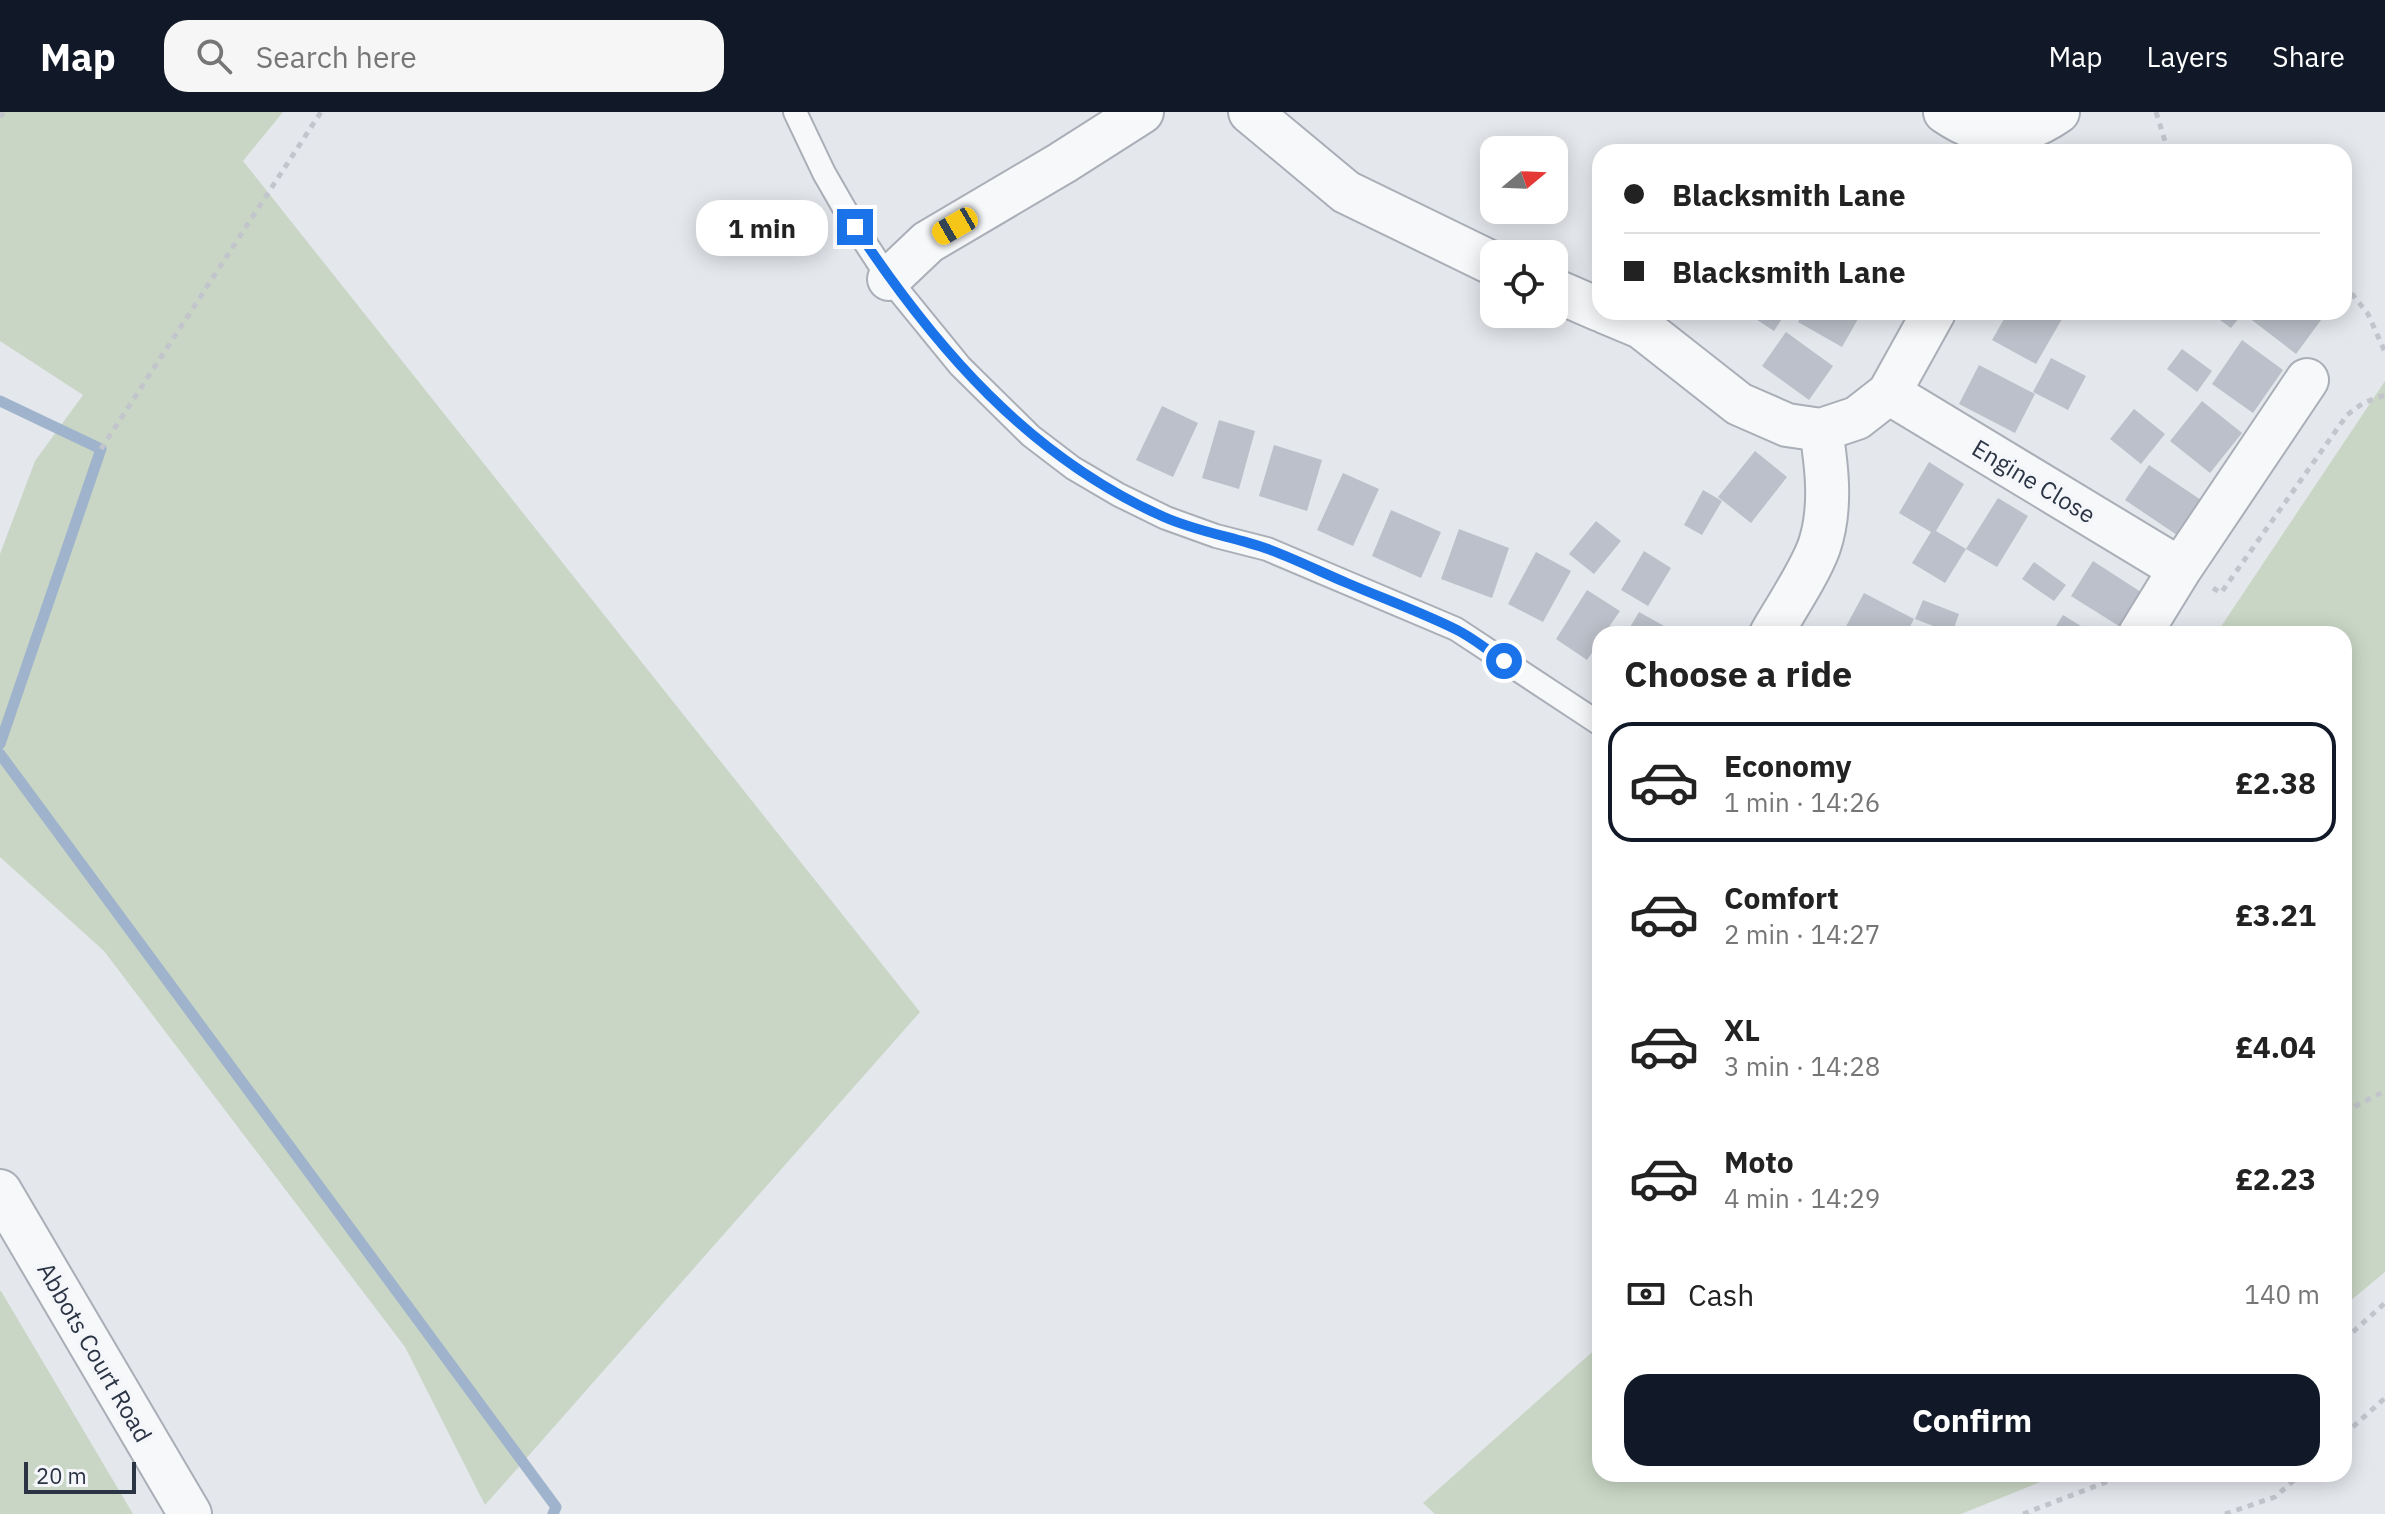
<!DOCTYPE html>
<meta charset="utf-8">
<style>
:root{--surface:#fff;--page:#f6f6f6;--text:#222;--muted:#767676;--line:#e0e0e0;--accent:#111827}
body{margin:0;font-family:"IBM Plex Sans",sans-serif;background:var(--page);color:var(--text);height:100vh;display:flex;flex-direction:column;font-size:30px;white-space:nowrap}
*{box-sizing:border-box;margin:0}
p{font-size:26px;color:var(--muted)}
.icon{flex:none;width:44px;height:44px;fill:none;stroke:currentColor;stroke-width:2;stroke-linecap:round;stroke-linejoin:round}
.map{position:relative;flex:1;overflow:hidden}
.side{position:absolute;left:1592px;top:514px;width:760px;height:856px;display:flex;flex-direction:column;background:var(--surface);border-radius:24px;box-shadow:0 4px 20px #0003}
.side>*{flex:none}
.hud{position:absolute;left:1592px;top:32px;width:760px;height:176px;border-radius:24px;box-shadow:0 4px 20px #0003;display:grid;align-content:center;height:176px;padding:0 32px;background:var(--surface)}
.needle{width:52px;rotate:71deg}
.controls{position:absolute;left:1480px;top:24px;display:grid;gap:16px}
.controls a{display:grid;place-items:center;width:88px;height:88px;border-radius:16px;background:var(--surface);box-shadow:0 4px 20px #0003;font-size:40px}
.scale{position:absolute;left:24px;bottom:20px;width:112px;box-sizing:border-box;padding-left:8px;border:4px solid #2b3445;border-top:0;font-size:22px;line-height:28px;white-space:nowrap;color:#2b3445;-webkit-text-stroke:6px #f4f6f9;paint-order:stroke}
.end{position:absolute;width:36px;height:36px;margin:-18px;border:10px solid #1a73e8;background:#fff;box-shadow:0 0 0 4px #fff}
.from{border-radius:50%}
.bubble{position:absolute;height:56px;border-radius:24px;background:var(--surface);box-shadow:0 4px 20px #0003;font-size:26px;font-weight:700;line-height:56px;text-align:center}
.car{position:absolute;width:24px;height:48px;margin:-24px -12px;border-radius:10px;box-shadow:0 0 6px 2px #0007;background:linear-gradient(#f5c518 24%,#345 0 40%,#f5c518 0 76%,#345 0 86%,#f5c518 0)}
.hud b{display:flex;align-items:center;gap:28px;height:76px;font-size:30px}
.hud b+b{border-top:2px solid var(--line)}
.hud i{width:20px;height:20px;background:var(--text)}
ul{padding:0;list-style:none}
li{display:flex;align-items:center;gap:24px;height:120px;margin:0 16px 12px;padding:0 16px;border:4px solid transparent;border-radius:24px}
li div{flex:1}
li b{display:block;font-size:30px}
li em{font-style:normal;font-weight:700}
li.active{border-color:var(--accent)}
li>.icon{width:72px;height:72px;stroke-width:1.5}
h2{padding:0 32px;font-size:36px;line-height:96px}
.pay{display:flex;align-items:center;gap:20px;height:88px;padding:0 32px;font-size:30px}
.pay p{margin-inline-start:auto}
.action{display:flex;gap:16px;margin-top:auto;padding:16px 32px}
.action a{flex:1;height:92px;border-radius:24px;background:var(--accent);color:#fff;font-size:32px;font-weight:700;line-height:92px;text-align:center}
header{display:flex;align-items:center;gap:48px;box-sizing:border-box;height:112px;padding:0 40px;background:var(--accent);color:#fff}
header strong{font-size:38px}
nav{display:flex;gap:44px;margin-inline-start:auto;font-size:28px}
.search{width:560px;height:72px;background:var(--page);display:flex;align-items:center;gap:20px;box-sizing:border-box;padding:0 28px;border-radius:24px;color:var(--muted);font-size:30px}
.map>svg:first-child{display:block}
</style>
<header>
<strong>Map</strong>
<div class="search"><svg class="icon" aria-label="search" viewBox="0 0 24 24"><circle cx="10" cy="10" r="6"/><path d="M15 15l6 6"/></svg>Search here</div>
<nav><a>Map</a><a>Layers</a><a>Share</a></nav>
</header>
<div class="map">
<svg width="2385" height="1402" viewBox="0 0 2385 1402">
<rect width="100%" height="100%" fill="#e4e7ec"/>
<!-- green -->
<path fill="#c9d6c5" d="M0 0H283L243 49 920 900 485 1393 405 1235 104 839 0 745V442L35 349 83 283 0 229Z
M2385 269V1160L2344 1194V522H2216Z
M0 1179H1L133 1402H0Z
M1600 1233V1362H2060L1961 1402H1435L1423 1391Z"/>
<g fill="none" stroke-linecap="round" stroke-linejoin="round">
<!-- stream -->
<path stroke="#9fb4cc" stroke-width="11" d="M0 289 101 337 0 632
M0 642 556 1395 553 1402"/>
</g>
<!-- building -->
<path fill="#bbc0ca" d="M1745 200H1782L1785 202 1774 219Z
M1803 200H1862L1842 235 1798 210Z
M2008 200H2050L2062 207 2036 252 1992 228Z
M2209 200H2244L2231 216Z
M2252 200H2310L2321 208 2296 242 2248 205Z
M1786 220 1833 254 1809 288 1762 254Z
M2242 228 2283 258 2253 301 2212 272Z
M2182 237 2212 259 2197 280 2167 257Z
M2051 246 2086 264 2068 298 2033 280Z
M1979 253 2035 282 2015 321 1959 292Z
M2202 289 2242 321 2210 361 2170 329Z
M1162 294 1198 311 1173 365 1136 348Z
M2134 297 2165 322 2141 352 2110 327Z
M1219 308 1255 319 1239 377 1202 366Z
M1274 333 1322 348 1307 399 1259 384Z
M1755 339 1787 365 1751 411 1718 385Z
M1929 350 1964 372 1936 419 1966 437 1945 471 1912 451 1931 420 1899 401Z
M2149 353 2201 388 2177 423 2125 388Z
M1343 361 1379 377 1353 434 1317 418Z
M1703 378 1722 389 1702 423 1684 413Z
M1998 386 2028 404 1997 455 1966 437Z
M1391 398 1441 420 1421 466 1372 444Z
M1596 409 1621 429 1594 462 1569 442Z
M1459 417 1509 436 1492 486 1441 467Z
M1644 439 1671 456 1648 494 1621 478Z
M1536 440 1571 459 1543 510 1508 492Z
M2093 449 2144 482 2122 516 2071 484Z
M2034 450 2066 473 2054 489 2022 467Z
M1587 478 1620 499 1604 522H1600V529L1587 548 1556 527Z
M1864 481 1914 507 1906 522H1842Z
M1923 488 1959 502 1952 521 1915 507Z
M1639 500 1675 520 1674 522H1626Z
M2063 503 2094 522H2051Z"/>
<g fill="none" stroke-linecap="round" stroke-linejoin="round">
<defs>
<path id="lane" d="M795 0 824 61 855 115 889 167 960 254 1031 324 1073 356 1119 383 1166 406 1216 424 1267 437 1456 517 1600 612"/>
<path id="street" d="M1250 0 1346 80 1494 152
M1945 0C1986 28 2017 28 2058 0
M889 167 928 130 1062 51 1142 0
M1554 178 1600 198
M1605 200 1641 215 1739 292 1787 313 1821 318 1857 306 1889 281 1934 200
M1889 281 2180 457
M1771 522C1786 496 1809 462 1819 435 1832 397 1827 356 1821 318
M2140 522 2180 457 2307 268
M0 1079 190 1402"/>
</defs>
<!-- lane casing -->
<use href="#lane" stroke="#a9aeb7" stroke-width="26"/>
<!-- street casing -->
<use href="#street" stroke="#a9aeb7" stroke-width="46"/>
<!-- path -->
<path stroke="#c2c5cb" stroke-width="5" stroke-dasharray="6 6" stroke-linecap="butt" d="M2156 0 2165 29 2173 40
M0 5 4 0
M2344 172 2368 202 2385 240
M101 337 321 0
M2213 476 2221 481 2347 303 2363 291 2385 283
M2344 1000 2385 979
M2344 1228 2385 1191
M2344 1323 2385 1286
M2023 1402 2127 1362
M2225 1402 2275 1385 2301 1362"/>
<!-- lane -->
<use href="#lane" stroke="#f7f8fa" stroke-width="22"/>
<!-- street -->
<use href="#street" stroke="#f7f8fa" stroke-width="42"/>
</g>
<g fill="none" stroke-linecap="round" stroke-linejoin="round">
<!-- route -->
<path stroke="#1a73e8" stroke-width="10" d="M855 115C935 236 1029 345 1164 405 1198 420 1234 425 1268 437 1295 447 1321 460 1347 471 1382 486 1418 499 1453 516 1471 524 1487 538 1504 549"/>
</g>
<g text-anchor="middle" dominant-baseline="central" stroke-width="8" stroke-linejoin="round" paint-order="stroke">
<!-- street labels -->
<g font-size="24" fill="#2b3445" stroke="#f4f6f9">
<text transform="translate(2034 369) rotate(31)">Engine Close</text>
<text transform="translate(95 1240) rotate(60)">Abbots Court Road</text>
</g>
</g>
</svg>
<div class="controls">
<a><svg class="needle" viewBox="-14 -14 28 28"><path d="M0-13l5 13h-10z" fill="#e53935"/><path d="M0 13l5-13h-10z" fill="#767676"/></svg></a>
<a><svg class="icon" aria-label="locate" viewBox="0 0 24 24"><circle cx="12" cy="12" r="6"/><path d="M12 2v4M12 18v4M2 12h4M18 12h4"/></svg></a>
</div>
<div class="scale">20 m</div>
<i class="end from" style="left:1504px;top:549px"></i>
<i class="end" style="left:855px;top:115px"></i>
<div class="bubble" style="left:696px;top:88px;width:132px">1 min</div>
<i class="car" style="left:955px;top:114px;rotate:240deg"></i>
<div class="hud">
<b><i class="from"></i>Blacksmith Lane</b>
<b><i></i>Blacksmith Lane</b>
</div>
<section class="side">
<h2>Choose a ride</h2>
<ul>
<li class="active"><svg class="icon" aria-label="car" viewBox="0 0 24 24"><path d="M5 17H2v-5l4-1 3-4h7l3 4 3 1v5h-3M9 17h6M6 11h13"/><circle cx="7" cy="17" r="2"/><circle cx="17" cy="17" r="2"/></svg><div><b>Economy</b><p>1 min · 14:26</p></div><em>£2.38</em></li>
<li><svg class="icon" aria-label="car" viewBox="0 0 24 24"><path d="M5 17H2v-5l4-1 3-4h7l3 4 3 1v5h-3M9 17h6M6 11h13"/><circle cx="7" cy="17" r="2"/><circle cx="17" cy="17" r="2"/></svg><div><b>Comfort</b><p>2 min · 14:27</p></div><em>£3.21</em></li>
<li><svg class="icon" aria-label="car" viewBox="0 0 24 24"><path d="M5 17H2v-5l4-1 3-4h7l3 4 3 1v5h-3M9 17h6M6 11h13"/><circle cx="7" cy="17" r="2"/><circle cx="17" cy="17" r="2"/></svg><div><b>XL</b><p>3 min · 14:28</p></div><em>£4.04</em></li>
<li><svg class="icon" aria-label="car" viewBox="0 0 24 24"><path d="M5 17H2v-5l4-1 3-4h7l3 4 3 1v5h-3M9 17h6M6 11h13"/><circle cx="7" cy="17" r="2"/><circle cx="17" cy="17" r="2"/></svg><div><b>Moto</b><p>4 min · 14:29</p></div><em>£2.23</em></li>
</ul>
<div class="pay"><svg class="icon" aria-label="cash" viewBox="0 0 24 24"><path d="M3 7h18v10H3z"/><circle cx="12" cy="12" r="2"/></svg>Cash<p>140 m</p></div>
<div class="action"><a>Confirm</a></div>
</section>
</div>
